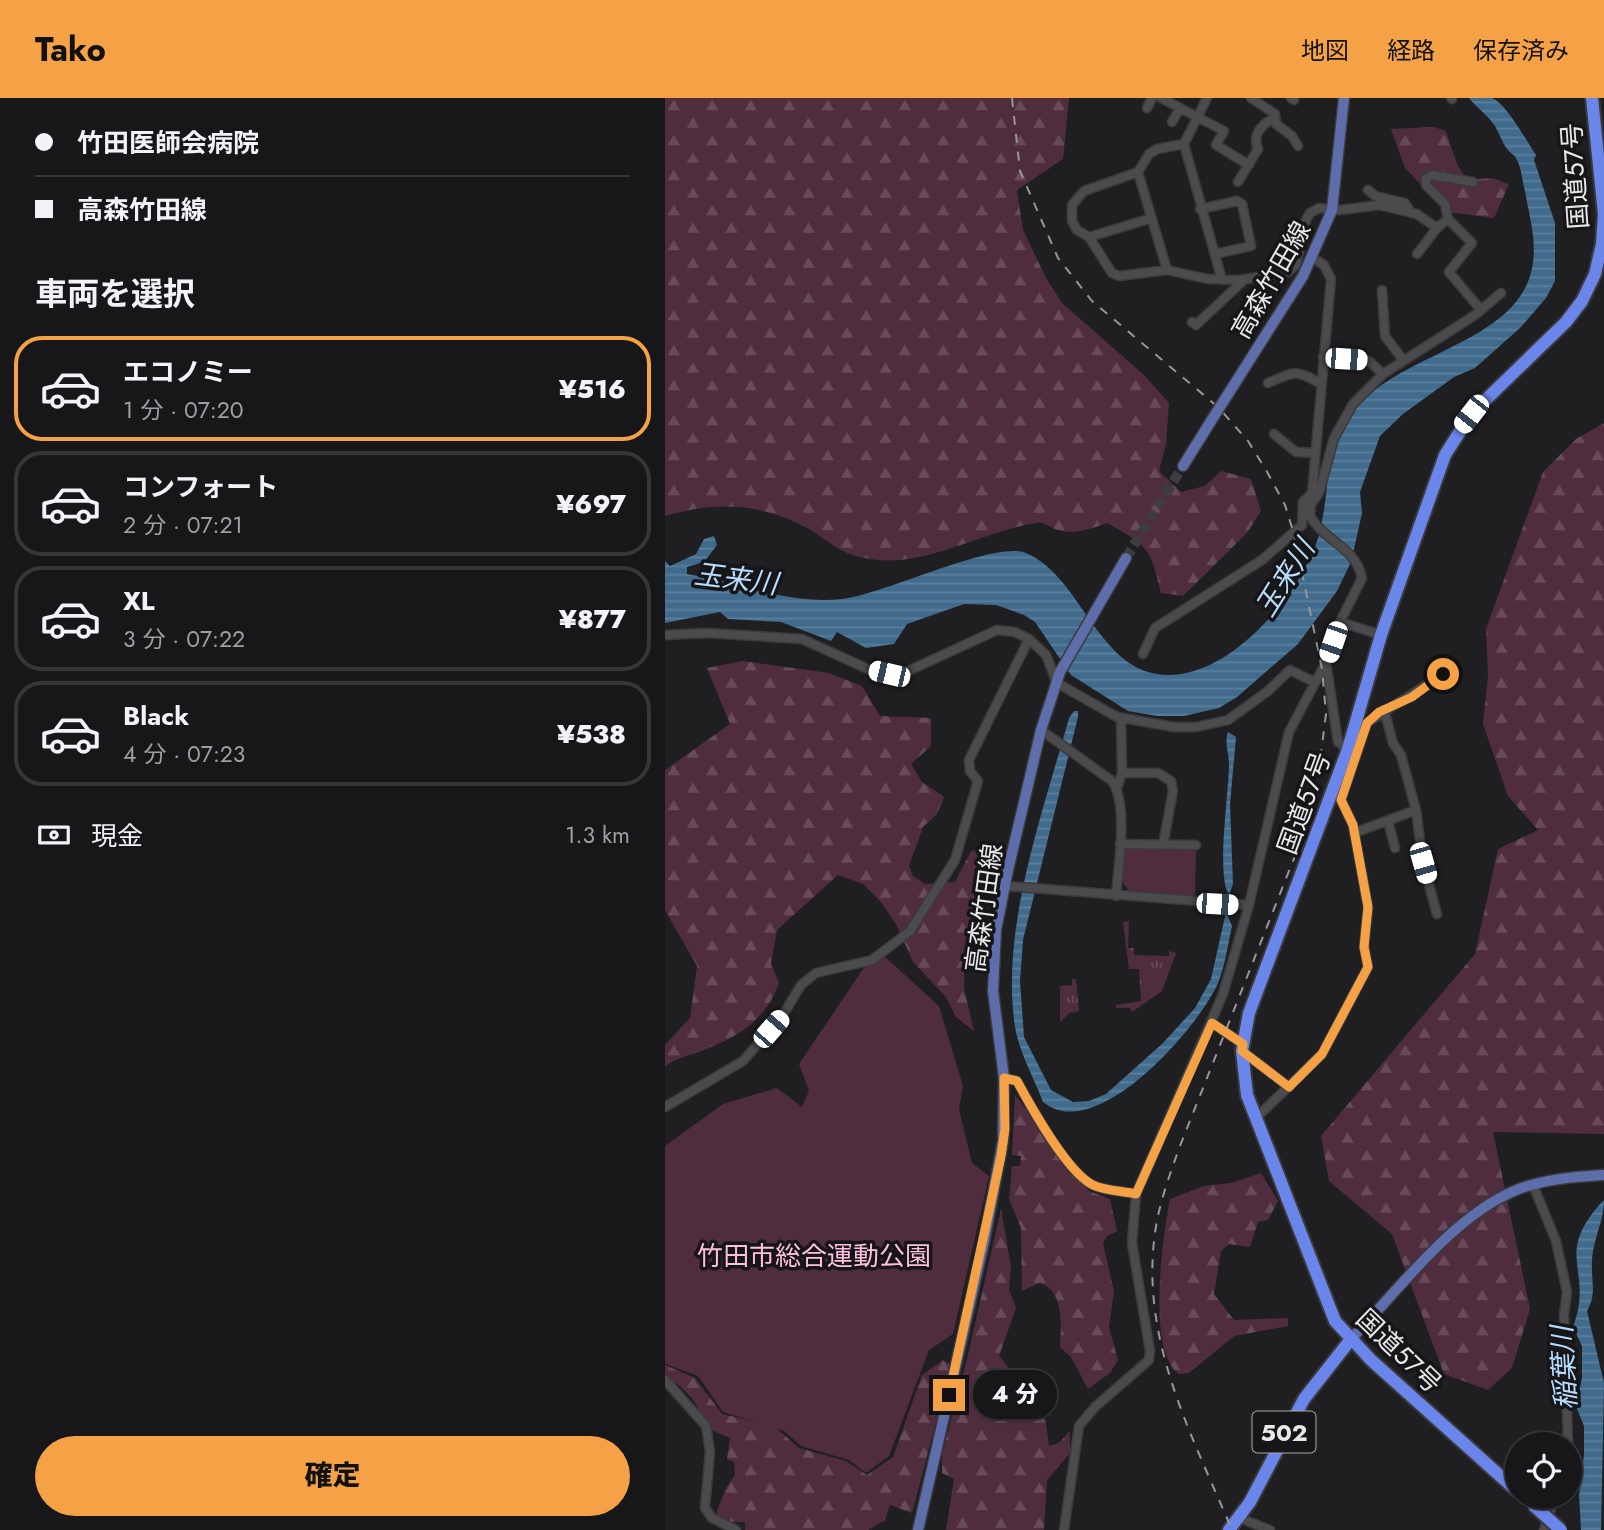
<!DOCTYPE html>
<html lang="ja">
<meta charset="utf-8">
<style>
:root{--surface:#171719;--page:#242426;--text:#f1f3f6;--muted:#9e9fa2;--line:#363638;--accent:#f5a246}
body{margin:0;font-family:Jost,"Noto Sans JP",sans-serif;background:var(--page);color:var(--text);height:100vh;display:flex;flex-direction:column;font-size:26px;white-space:nowrap}
*{box-sizing:border-box;margin:0}
p{font-size:23px;color:var(--muted)}
.icon{flex:none;width:38px;height:38px;fill:none;stroke:currentColor;stroke-width:2;stroke-linecap:round;stroke-linejoin:round}
.map{position:relative;flex:1;overflow:hidden}
.panel{display:flex;flex-direction:column;background:var(--surface);width:665px}
.panel>*{flex:none}
.hud{display:grid;align-content:center;height:154px;padding:0 35px;background:var(--surface)}
.buttons{position:absolute;left:840px;top:1334px;display:grid;gap:14px}
.buttons a{display:grid;place-items:center;width:77px;height:77px;border-radius:50%;background:var(--surface);box-shadow:0 2px 5px #0004,0 0 0 2px var(--line);font-size:35px}
.end{position:absolute;width:32px;height:32px;margin:-16px;border:9px solid #f5a246;background:#111;box-shadow:0 0 0 4px #111}
.from{border-radius:50%}
.bubble{position:absolute;height:49px;border-radius:24px;background:var(--surface);box-shadow:0 2px 5px #0004,0 0 0 2px var(--line);font-size:23px;font-weight:800;line-height:49px;text-align:center}
.car{position:absolute;width:21px;height:42px;margin:-21px -10px;border-radius:9px;box-shadow:0 0 5px 2px #0007;background:linear-gradient(#fff 24%,#345 0 40%,#fff 0 76%,#345 0 86%,#fff 0)}
.hud b{display:flex;align-items:center;gap:24px;height:66px;font-size:26px}
.hud b+b{border-top:2px solid var(--line)}
.hud i{width:18px;height:18px;background:var(--text)}
ul{padding:0;list-style:none}
li{display:flex;align-items:center;gap:21px;height:105px;margin:0 14px 10px;padding:0 21px;border:4px solid var(--line);border-radius:28px}
li div{flex:1}
li b{display:block;font-size:26px}
li em{font-style:normal;font-weight:800}
li.on{border-color:var(--accent)}
li>.icon{width:63px;height:63px;stroke-width:1.5}
h2{padding:0 35px;font-size:32px;line-height:84px}
.pay{display:flex;align-items:center;gap:18px;height:77px;padding:0 35px;font-size:26px}
.pay p{margin-inline-start:auto}
.action{display:flex;gap:14px;margin-top:auto;padding:14px 35px}
.action a{flex:1;height:80px;border-radius:42px;background:var(--accent);color:#111;font-size:28px;font-weight:800;line-height:80px;text-align:center}
header{display:flex;align-items:center;gap:42px;box-sizing:border-box;height:98px;padding:0 35px;background:var(--accent);color:#111}
header strong{font-size:33px}
nav{display:flex;gap:38px;margin-inline-start:auto;font-size:24px}
main{display:flex;flex:1;min-height:0}
.map>svg:first-child{display:block}
</style>
<header>
<strong>Tako</strong>
<nav><a>地図</a><a>経路</a><a>保存済み</a></nav>
</header>
<main>
<section class="panel">
<div class="hud">
<b><i class="from"></i>竹田医師会病院</b>
<b><i></i>高森竹田線</b>
</div>
<h2>車両を選択</h2>
<ul>
<li class="on"><svg class="icon" aria-label="car" viewBox="0 0 24 24"><path d="M5 17H2v-5l4-1 3-4h7l3 4 3 1v5h-3M9 17h6M6 11h13"/><circle cx="7" cy="17" r="2"/><circle cx="17" cy="17" r="2"/></svg><div><b>エコノミー</b><p>1 分 · 07:20</p></div><em>¥516</em></li>
<li><svg class="icon" aria-label="car" viewBox="0 0 24 24"><path d="M5 17H2v-5l4-1 3-4h7l3 4 3 1v5h-3M9 17h6M6 11h13"/><circle cx="7" cy="17" r="2"/><circle cx="17" cy="17" r="2"/></svg><div><b>コンフォート</b><p>2 分 · 07:21</p></div><em>¥697</em></li>
<li><svg class="icon" aria-label="car" viewBox="0 0 24 24"><path d="M5 17H2v-5l4-1 3-4h7l3 4 3 1v5h-3M9 17h6M6 11h13"/><circle cx="7" cy="17" r="2"/><circle cx="17" cy="17" r="2"/></svg><div><b>XL</b><p>3 分 · 07:22</p></div><em>¥877</em></li>
<li><svg class="icon" aria-label="car" viewBox="0 0 24 24"><path d="M5 17H2v-5l4-1 3-4h7l3 4 3 1v5h-3M9 17h6M6 11h13"/><circle cx="7" cy="17" r="2"/><circle cx="17" cy="17" r="2"/></svg><div><b>Black</b><p>4 分 · 07:23</p></div><em>¥538</em></li>
</ul>
<div class="pay"><svg class="icon" aria-label="cash" viewBox="0 0 24 24"><path d="M3 7h18v10H3z"/><circle cx="12" cy="12" r="2"/></svg>現金<p>1.3 km</p></div>
<div class="action"><a>確定</a></div>
</section>
<div class="map">
<svg width="939" height="1432" viewBox="0 0 939 1432">
<defs>
<pattern id="grass-tufts" width="24" height="20" patternUnits="userSpaceOnUse" patternTransform="scale(1.75)"><rect width="24" height="20" fill="#4f2d3f"/><path d="M3 7l-1-3M5 7V3M7 7l1-3M15 17l-1-3M17 17v-4M19 17l1-3" fill="none" stroke="#684b5b"/></pattern>
<pattern id="forest-firs" width="22" height="20" patternUnits="userSpaceOnUse" patternTransform="scale(1.75)"><rect width="22" height="20" fill="#4f2d3f"/><path d="M5 1l3.5 6h-7zM16 11l3.5 6h-7z" fill="#684b5b"/></pattern>
<pattern id="water-rules" width="6" height="5" patternUnits="userSpaceOnUse" patternTransform="scale(1.75)"><rect width="6" height="5" fill="#416b8d"/><path d="M0 2.5h6" fill="none" stroke="#5c809d"/></pattern>
</defs>
<rect width="100%" height="100%" fill="#1f1f21"/>
<!-- grass -->
<path fill="url(#grass-tufts)" d="M464 823 463 850H469V857L504 858V853L511 855 497 893 467 914 465 910H451V907L476 903 474 871H464L458 824Z
M407 881H411L414 913 404 915 395 924V888L407 887Z"/>
<!-- forest -->
<path fill="url(#forest-firs)" d="M0 0H404L398 61 352 92 358 132 381 180 397 205 479 277 504 305 501 346 494 373 516 394 540 388 556 373 586 381 596 413 582 435 518 498 496 495C486 450 482 447 442 425 425 431 408 438 390 431 383 428 378 423 371 425 313 434 254 474 195 459 171 453 163 442 144 431 97 405 52 403 0 418Z
M769 29 781 33 792 66 802 82 827 80 844 86 829 120 783 114 740 70 726 31Z
M939 325V1036L828 1034 865 1211 847 1270 823 1292 779 1276 727 1136 664 1083 656 1038 810 856 833 751 873 732 843 698 818 626 823 578 821 531 878 374 911 341Z
M78 563 164 575 197 588 215 618 266 620V648L246 666 257 684 279 699 272 716 258 729 244 768 248 778 260 786 290 784 306 753 321 751 323 779 300 848 299 890 309 933 291 919 281 899 248 864 231 826 216 804 198 786 173 777 112 832 106 866 114 885C100 924 71 940 34 954 20 959 12 959 0 969V947L25 920 32 868 0 812V672L65 626 42 570Z
M350 997 424 1093 445 1101 452 1133 442 1138 438 1146 449 1193 444 1229 453 1262 445 1275 423 1291 406 1259 395 1249C396 1230 400 1191 374 1185L357 1193 356 1130 344 1101 347 1068H355L356 1058 347 1057Z
M596 1075 613 1103 603 1122 593 1124 585 1149 564 1146 556 1153 549 1196 569 1222 623 1220V1228L569 1238 524 1275 514 1276C481 1252 498 1138 505 1101L539 1088 566 1085Z
M336 1111 346 1169 344 1192 351 1210 334 1258C354 1278 345 1294 359 1314L380 1318 384 1348 394 1345 405 1333V1355L382 1382 379 1432H281L289 1381 277 1375V1356L303 1257Z
M278 1262 286 1267 247 1415 225 1407 220 1422 203 1432H80V1424H57L51 1419 52 1413 61 1390 70 1377 69 1364 62 1361 65 1340 46 1332 27 1300 14 1287 0 1281V1267L30 1280 57 1316 109 1328 134 1350 181 1363 202 1377 228 1359 257 1277Z"/>
<!-- green -->
<path fill="#4f2d3f" d="M461 749 531 750 530 798 465 794 457 784 458 751Z
M219 858 274 908 298 988 294 1011 307 1065 324 1078 288 1236 264 1252 224 1358 201 1375 184 1362 136 1348 119 1333 58 1314 33 1278 0 1266V1048L58 1006 112 990 137 1009 144 993 134 966 200 868Z"/>
<!-- water -->
<path fill="url(#water-rules)" d="M804 0C810 0 821 0 827 0 841 5 862 44 871 57L869 62 890 125V183L881 200 855 230 810 270 789 279 738 316 715 338 695 394 697 415 686 464 672 493 633 546 572 599 554 610 519 618H492L463 613 406 577 370 524 359 517 331 507 299 506 242 526 229 546 201 550 172 534 166 543 116 524 63 521 55 514 0 525V463L5 468 31 456 39 441 49 438 52 447 39 464 22 469V476C73 484 125 507 177 501 220 496 330 442 361 455 421 480 434 588 516 576 576 567 638 491 654 437 660 413 662 389 664 365 666 348 680 326 690 312 731 257 844 246 865 178 874 149 865 122 860 93 857 83 857 72 852 62 848 54 849 59 843 52 836 44 834 32 827 24 820 15 811 9 804 0Z
M409 613H413V619L358 842 355 883 359 939 386 992 408 1004 424 1003 441 996 498 945 530 910 546 881 561 814 567 828C563 846 560 868 553 885 534 929 431 1048 378 1004 369 980 354 954 350 929 335 829 378 715 404 620Z
M563 634 571 639 565 706 568 786 564 797C551 778 564 694 564 666 564 655 559 645 563 634Z
M939 1102C939 1125 925 1147 927 1171 927 1188 931 1197 922 1213L939 1285 936 1432H916L914 1397 919 1357V1328L911 1308 917 1280V1248L908 1229C930 1170 886 1158 939 1102Z"/>
<g fill="none" stroke-linecap="round" stroke-linejoin="round">
<!-- major-tunnel -->
<path stroke="#3d3d3f" stroke-width="10" stroke-dasharray="10 5" stroke-linecap="butt" d="M461 460 518 368"/>
<defs>
<path id="minor" d="M496 0 559 33 551 47 584 67
M586 0 610 16 611 26 627 38 633 48
M626 0 629 2
M786 0 787 1
M482 10 487 0
M507 24 515 10
M519 46 542 0
M473 74 502 172
M573 84 593 51C587 38 596 26 608 21
M703 92 710 98 740 105 746 115
M535 111 572 103 577 106 586 148 550 156
M783 121 780 106 761 87V80L767 77 808 84
M772 130 783 121 807 145 784 174 816 212
M424 139 487 120
M557 182 519 46 492 51 484 56 473 74 419 93 407 107V123L412 132 424 139 447 175 454 178 502 172 543 181 575 182 623 174 631 167 641 122 645 115 654 110 675 112 714 107 752 116 772 130 752 156
M717 192 720 238 738 262
M527 224 531 227 580 181
M658 259 704 263 718 276
M603 285C630 273 631 271 656 286
M609 336 631 354 650 355
M647 405 654 395 669 340 688 306 718 276 810 217 836 195
M675 524 716 537
M0 537 42 535 137 541 205 572 224 576 241 574 332 532 350 534 364 541 381 557 392 585 452 619 509 629H531L563 622 603 593 625 572 649 584
M478 556 490 530 597 462 637 427 638 404 647 395
M661 564 673 644 683 651
M719 612 728 645 736 657 751 712 758 765 772 816
M376 632 447 683C464 707 453 769 451 798
M457 675H493L506 683 508 693 498 747
M452 690 457 675 456 620
M723 723 730 750
M689 735 751 712
M455 746 531 747
M340 788 584 807
M547 925 578 946
M577 953 624 989
M339 980 352 983C366 1009 402 1075 428 1087 440 1093 458 1093 471 1096
M0 1009 78 963 118 917 136 887 151 875 207 862 245 833 290 762 313 683 305 673 304 662 364 541
M590 1021 657 956 703 869 699 849 703 809 688 727 676 702 702 625 778 576
M868 1087 891 1143 902 1194 899 1217 903 1346
M0 1282 41 1328 45 1354 40 1410 47 1420 71 1432
M575 1420 605 1432
M399 1432 414 1328 430 1309 484 1262 485 1253 467 1145 471 1096 558 896 584 807 624 634 661 564 675 524 697 480C691 449 659 443 645 418L666 181 659 167 648 160
M879 1432 890 1398"/>
<path id="major" d="M638 178 667 112 679 0
M518 368 546 323
M686 1241C733 1193 786 1120 849 1093 877 1081 909 1079 939 1077
M253 1432 319 1144 338 1043 339 980 328 893 331 832 343 772 376 632 395 574 461 460"/>
<path id="highway" d="M852 1393 706 1262 670 1223 582 997 577 953 584 915 683 651 716 537 780 357 806 316 901 224 917 203 930 176 937 146 939 116 927 0
M564 1432 585 1404 639 1301 686 1241"/>
</defs>
<!-- minor casing -->
<use href="#minor" stroke="#3a3a3c" stroke-width="11"/>
<!-- major casing -->
<use href="#major" stroke="#3a3a3c" stroke-width="13"/>
<!-- highway casing -->
<use href="#highway" stroke="#3a3a3c" stroke-width="16"/>
<!-- minor -->
<use href="#minor" stroke="#4b4b4d" stroke-width="8"/>
<!-- major -->
<use href="#major" stroke="#5e6eab" stroke-width="10"/>
<!-- highway -->
<use href="#highway" stroke="#6b86ea" stroke-width="12"/>
<!-- rail -->
<path stroke="#979799" stroke-width="2" stroke-dasharray="9 9" stroke-linecap="butt" d="M347 0 355 73 393 160 427 203 553 309 583 343 601 372 620 407 629 436 657 571 661 616 649 710 515 1048C505 1076 494 1105 490 1135 475 1242 527 1337 567 1432"/>
<defs>
<path id="major-bridge" d="M546 323 638 178"/>
<path id="highway-bridge" d="M868 1407 896 1432"/>
</defs>
<!-- major-bridge casing -->
<use href="#major-bridge" stroke="#3a3a3c" stroke-width="13" stroke-linecap="butt"/>
<!-- highway-bridge casing -->
<use href="#highway-bridge" stroke="#3a3a3c" stroke-width="16" stroke-linecap="butt"/>
<!-- major-bridge -->
<use href="#major-bridge" stroke="#5e6eab" stroke-width="10"/>
<!-- highway-bridge -->
<use href="#highway-bridge" stroke="#6b86ea" stroke-width="12"/>
</g>
<g fill="none" stroke-linecap="round" stroke-linejoin="round">
<!-- route -->
<path stroke="#f5a246" stroke-width="9" d="M284 1297 336 1058 340 1031 339 980 352 983C366 1009 403 1075 428 1087 440 1093 458 1093 471 1096L547 925 578 946 577 953 624 989 657 956 703 869 699 849 703 809 688 727 676 702 702 625 714 614 747 599 778 576"/>
</g>
<g text-anchor="middle" dominant-baseline="central" stroke-width="7" stroke-linejoin="round" paint-order="stroke">
<!-- shield labels -->
<rect fill="#161518" stroke="#a9a8aa" stroke-width="2" x="587.5" y="1313.5" width="63" height="41" rx="5"/>
<g font-size="24" font-weight="bold" fill="#e8e7e9">
<text x="619" y="1334">502</text>
</g>
<!-- street labels -->
<g font-size="26" fill="#e8e7e9" stroke="#161518">
<text transform="translate(910 78) rotate(-94)">国道57号</text>
<text transform="translate(606 182) rotate(-60)">高森竹田線</text>
<text transform="translate(639 705) rotate(-70)">国道57号</text>
<text transform="translate(319 810) rotate(-82)">高森竹田線</text>
<text transform="translate(734 1253) rotate(44)">国道57号</text>
</g>
<!-- park labels -->
<g font-size="26" fill="#fdbfdd" stroke="#161518">
<text x="149" y="1158">竹田市総合運動公園</text>
</g>
<!-- water labels -->
<g font-size="28" font-style="italic" fill="#b6dcfd" stroke="#161518">
<text transform="translate(620 480) rotate(-58)">玉来川</text>
<text transform="translate(71 481) rotate(7)">玉来川</text>
<text transform="translate(899 1270) rotate(-93)">稲葉川</text>
</g>
</g>
</svg>
<div class="buttons">
<a><svg class="icon" aria-label="locate" viewBox="0 0 24 24"><circle cx="12" cy="12" r="6"/><path d="M12 2v4M12 18v4M2 12h4M18 12h4"/></svg></a>
</div>
<i class="end from" style="left:778px;top:576px"></i>
<i class="end" style="left:284px;top:1297px"></i>
<div class="bubble" style="left:308px;top:1272px;width:84px">4 分</div>
<i class="car" style="left:681px;top:261px;rotate:94deg"></i>
<i class="car" style="left:806px;top:316px;rotate:218deg"></i>
<i class="car" style="left:668px;top:544px;rotate:199deg"></i>
<i class="car" style="left:224px;top:576px;rotate:283deg"></i>
<i class="car" style="left:758px;top:765px;rotate:164deg"></i>
<i class="car" style="left:552px;top:806px;rotate:93deg"></i>
<i class="car" style="left:106px;top:931px;rotate:41deg"></i>
</div>
</main>
